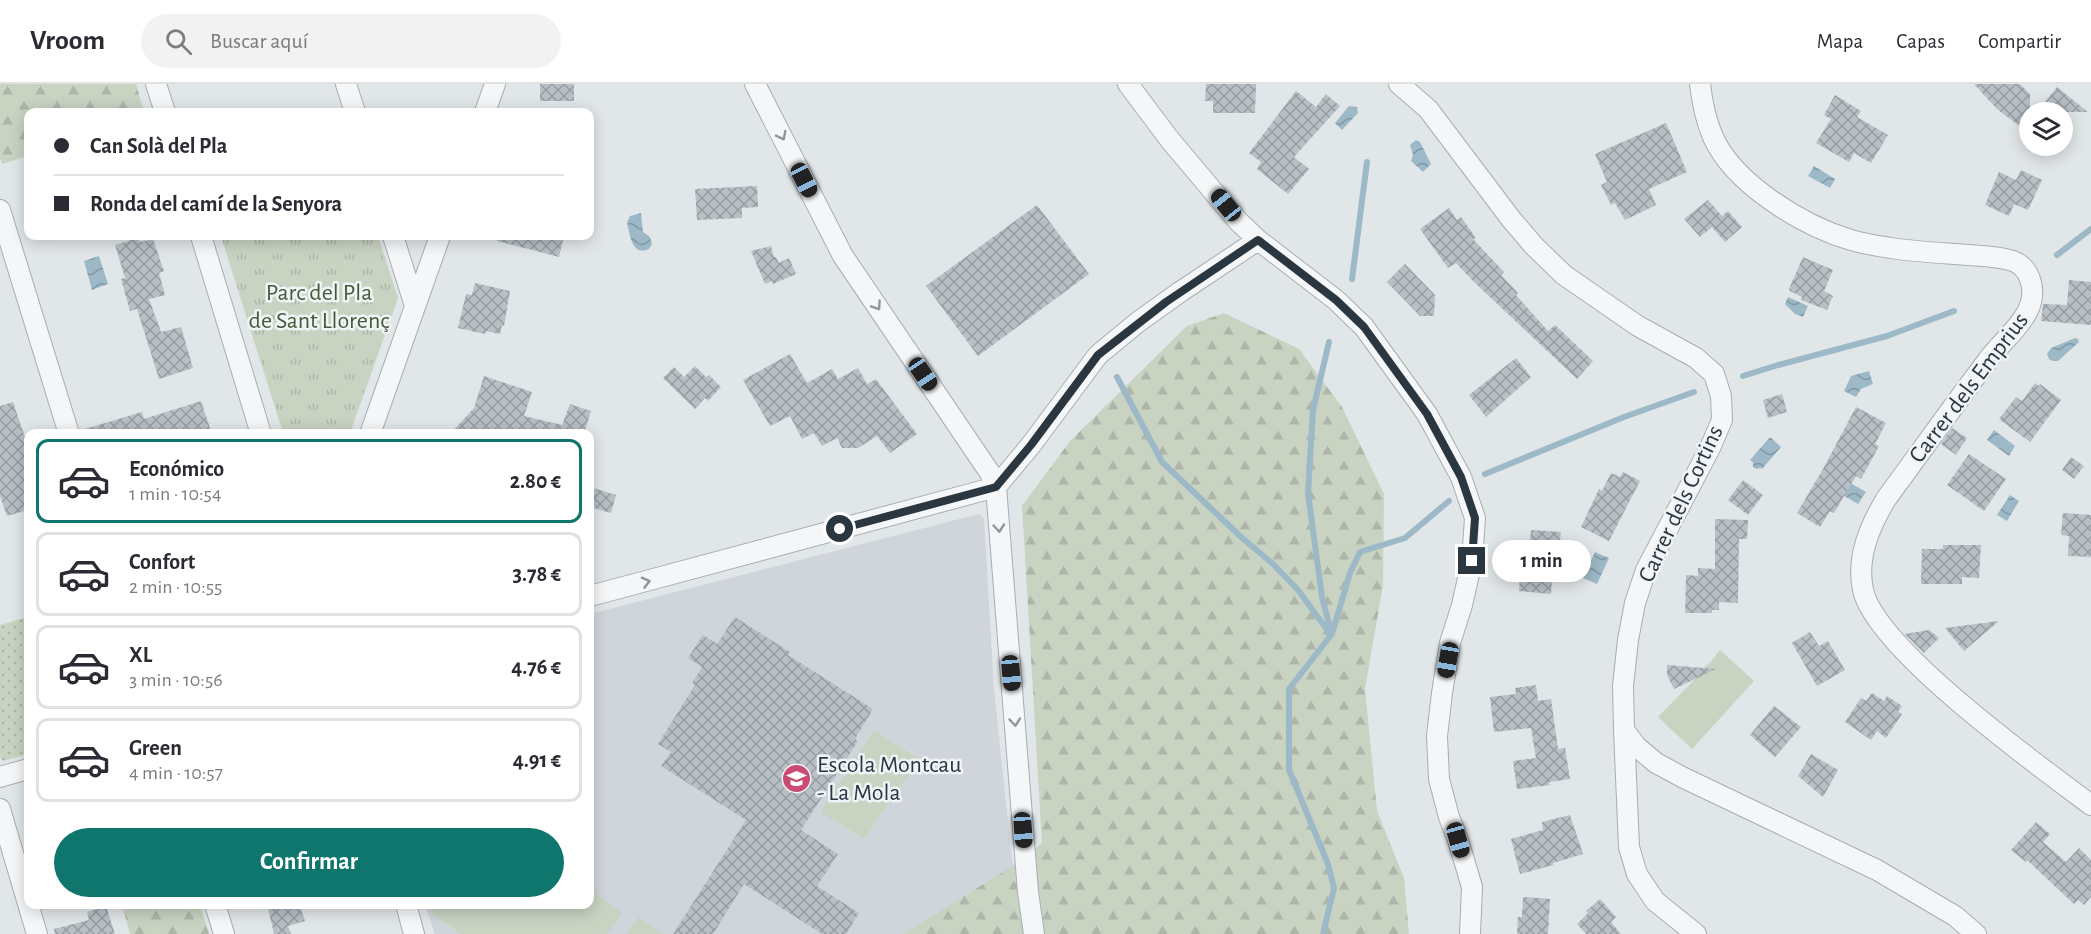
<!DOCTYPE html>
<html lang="es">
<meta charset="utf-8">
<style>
:root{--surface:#fff;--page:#f2f2f3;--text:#2b2b33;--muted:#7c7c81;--line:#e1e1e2;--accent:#0f766e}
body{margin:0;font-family:"Alegreya Sans",sans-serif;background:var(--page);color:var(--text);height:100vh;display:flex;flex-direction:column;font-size:22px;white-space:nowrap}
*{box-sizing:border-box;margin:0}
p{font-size:20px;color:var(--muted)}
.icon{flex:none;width:33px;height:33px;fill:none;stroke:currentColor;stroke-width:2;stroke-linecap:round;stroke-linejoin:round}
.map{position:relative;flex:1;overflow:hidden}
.details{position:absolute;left:24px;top:345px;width:570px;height:480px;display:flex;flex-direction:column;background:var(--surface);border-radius:12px;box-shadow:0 3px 15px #0003}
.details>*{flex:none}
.banner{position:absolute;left:24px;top:24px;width:570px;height:132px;border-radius:12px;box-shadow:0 3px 15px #0003;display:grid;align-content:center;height:132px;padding:0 30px;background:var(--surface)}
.controls{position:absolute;left:2019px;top:18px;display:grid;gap:12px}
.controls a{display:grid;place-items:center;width:54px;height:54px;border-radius:50%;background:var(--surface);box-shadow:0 3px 15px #0003;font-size:30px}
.end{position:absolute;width:27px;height:27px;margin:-14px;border:8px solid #2a3640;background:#fff;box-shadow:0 0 0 3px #fff}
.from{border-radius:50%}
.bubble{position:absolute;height:42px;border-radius:21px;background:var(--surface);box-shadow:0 3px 15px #0003;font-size:20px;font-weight:700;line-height:42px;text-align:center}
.car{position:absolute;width:18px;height:36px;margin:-18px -9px;border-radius:8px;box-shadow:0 0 4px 2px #0007;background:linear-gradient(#222 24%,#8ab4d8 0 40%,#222 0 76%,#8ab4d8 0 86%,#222 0)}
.banner b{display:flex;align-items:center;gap:21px;height:57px;font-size:22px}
.banner b+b{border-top:2px solid var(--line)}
.banner i{width:15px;height:15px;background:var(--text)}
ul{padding:10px 0 0;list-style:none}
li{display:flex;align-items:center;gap:18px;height:84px;margin:0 12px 9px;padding:0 18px;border:3px solid var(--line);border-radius:12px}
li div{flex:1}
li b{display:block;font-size:22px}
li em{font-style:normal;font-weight:700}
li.on{border-color:var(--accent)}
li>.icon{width:54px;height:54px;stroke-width:1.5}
.button{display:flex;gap:12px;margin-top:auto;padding:12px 30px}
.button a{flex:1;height:69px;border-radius:36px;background:var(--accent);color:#fff;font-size:24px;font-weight:700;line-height:69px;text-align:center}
header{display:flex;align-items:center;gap:36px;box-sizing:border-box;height:84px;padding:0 30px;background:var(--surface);border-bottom:2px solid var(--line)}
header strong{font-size:28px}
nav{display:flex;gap:33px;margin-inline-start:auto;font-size:21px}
.search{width:420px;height:54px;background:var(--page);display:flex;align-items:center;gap:15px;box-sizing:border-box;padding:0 21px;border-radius:33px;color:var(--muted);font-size:22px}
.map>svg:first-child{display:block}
</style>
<header>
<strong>Vroom</strong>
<div class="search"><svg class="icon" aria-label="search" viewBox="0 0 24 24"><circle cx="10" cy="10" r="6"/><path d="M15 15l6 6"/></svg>Buscar aquí</div>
<nav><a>Mapa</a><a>Capas</a><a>Compartir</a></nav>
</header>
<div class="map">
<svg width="2091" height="850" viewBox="0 0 2091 850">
<defs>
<pattern id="grass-dots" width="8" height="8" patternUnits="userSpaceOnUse" patternTransform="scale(1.5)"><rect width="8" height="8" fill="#c9d3c2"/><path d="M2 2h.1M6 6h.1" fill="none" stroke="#adb6a8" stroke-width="1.8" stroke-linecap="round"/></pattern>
<pattern id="forest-firs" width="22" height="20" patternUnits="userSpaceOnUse" patternTransform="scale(1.5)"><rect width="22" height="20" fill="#c9d3c2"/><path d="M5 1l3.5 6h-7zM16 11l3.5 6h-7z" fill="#adb6a8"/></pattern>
<pattern id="park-tufts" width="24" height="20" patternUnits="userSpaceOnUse" patternTransform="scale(1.5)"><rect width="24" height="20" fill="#c9d3c2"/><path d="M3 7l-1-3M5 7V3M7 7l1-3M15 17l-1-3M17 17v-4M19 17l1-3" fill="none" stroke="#adb6a8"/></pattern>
<pattern id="water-waves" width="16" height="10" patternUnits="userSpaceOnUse" patternTransform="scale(1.5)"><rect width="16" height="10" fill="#9db9c8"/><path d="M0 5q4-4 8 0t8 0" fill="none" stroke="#8097a4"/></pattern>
<pattern id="building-cross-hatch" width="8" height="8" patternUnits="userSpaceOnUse" patternTransform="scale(1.5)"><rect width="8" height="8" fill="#b8c0c6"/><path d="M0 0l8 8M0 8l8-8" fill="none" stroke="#969da2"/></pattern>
</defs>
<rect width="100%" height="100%" fill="#e1e6e9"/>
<!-- built -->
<path fill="#cfd5db" d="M979 430 984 434 994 606 1020 850H435L425 821 590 820V530Z"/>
<!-- grass -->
<path fill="url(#grass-dots)" d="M28 533V670L3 677 0 673V541Z"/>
<!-- forest -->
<path fill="url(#forest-firs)" d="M0 0H136L144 28H28V72L2 80 0 74Z
M1224 229 1299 265 1342 323 1384 410 1383 501 1365 605 1377 727 1404 794 1409 850H903L1011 783 1042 759 1022 422 1070 357 1187 242Z
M122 821H200L209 850H130Z"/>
<!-- park -->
<path fill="url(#park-tufts)" d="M221 152H378L398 214 350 349H283Z"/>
<!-- garden -->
<path fill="#c9d3c2" d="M1720 566 1754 597 1692 665 1658 633 1696 594 1693 589 1708 581Z
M874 646 919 675 864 755 821 728Z
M590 806 622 829 607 850H461L434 831 431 821 590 820Z
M639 833 663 850H627Z"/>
<!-- water -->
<path fill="url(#water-waves)" d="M1349 22 1357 23 1358 29 1342 46 1335 39Z
M1416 56 1420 58 1431 80 1423 88 1411 77 1413 71 1410 61Z
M1814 82 1835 95 1830 104 1808 92Z
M641 129 643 148 650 153 652 160 649 165C632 173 630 151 627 138L630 132Z
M99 172 108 200 92 206 84 177Z
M1788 213 1808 222 1803 233 1795 230 1785 220Z
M2075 254 2078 255 2079 258 2058 277H2053L2049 275 2047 270 2051 264Z
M1869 287 1873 300 1861 305 1856 313 1844 307 1851 292Z
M1994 346 2015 362 2009 372 1987 356Z
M1770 353 1781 363 1762 385 1760 384 1756 385 1753 383V378L1750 376Z
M1842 394 1866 408 1858 420 1834 406Z
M2010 411 2019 417 2007 437 1997 431Z
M1595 468 1609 474 1597 500 1583 494Z"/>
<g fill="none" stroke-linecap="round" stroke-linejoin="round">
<!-- stream -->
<path stroke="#9db9c8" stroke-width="6" d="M2057 171 2091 145
M1352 195 1367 78
M1329 258 1313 326 1308 409 1322 513 1331 547
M1743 292 1778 281 1887 252 1954 227
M1117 293 1162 378 1240 452 1273 480 1298 506 1331 551 1289 605V686L1328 780 1334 804 1323 850
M1485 390 1624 333 1694 308
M1332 550 1350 489 1360 468 1405 454 1449 417"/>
</g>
<!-- building -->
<path fill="url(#building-cross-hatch)" d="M540 0H574V17H540Z
M1206 0H1256L1255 29H1213V17H1205Z
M1974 0H2020L2030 10V50L1997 25Z
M2057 3 2088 28H2037Z
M1296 7 1316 23 1326 10 1340 22 1294 73 1309 85 1288 110 1257 85 1261 78 1249 69Z
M1835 11 1861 27 1857 33 1888 51 1871 79 1854 69 1849 78 1816 59 1831 35 1824 31Z
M1666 39 1687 88 1649 105 1656 121 1625 136 1615 119 1611 121 1601 101 1607 98 1595 70Z
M2021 86 2042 96 2028 126 2014 120 2009 132 1985 121 1999 88 2016 96Z
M757 102 758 123 742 124V134L697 136 695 105Z
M1708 116 1722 132 1728 127 1742 143 1725 158 1712 143 1700 153 1684 135Z
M1037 121 1089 190 978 272 926 202Z
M1449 124 1457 136 1461 133 1476 154 1473 155 1504 188 1501 191 1518 209 1516 211 1548 247 1555 241 1593 277 1577 295 1473 197 1456 179 1448 184 1420 145Z
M497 152H564L559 173 497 157Z
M138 154 140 158 153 155 164 187 159 189 165 211 149 215 161 248 181 243 193 284 159 295 137 225 130 227 121 195 125 194 115 161Z
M771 162 774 173H776L779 179 789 174 796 190 773 200 772 197 765 200 751 167Z
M1803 173 1833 186 1824 207 1833 212 1827 226 1801 216 1802 213 1790 207 1789 205Z
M1405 180 1435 211 1434 232H1420L1387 198Z
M2069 196 2091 198V241L2041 237 2043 220 2067 221Z
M475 199 510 207 504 242 502 241 500 250 486 247 485 250 458 244 466 210 472 211Z
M790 270 807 299 832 285 838 295 858 284 867 300 876 295 917 350 890 369 877 352 858 364H842L837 354 822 362 814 349 802 355 790 332 770 342 743 296Z
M1516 274 1531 293 1486 333 1469 311Z
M695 282 706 293 709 291 721 303 708 317 705 314 695 325 663 294 674 283 684 293Z
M484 292 532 308 524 332 562 341 570 320 591 327 584 350H450L474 324Z
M2035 299 2039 302 2040 300 2061 316 2030 358 1999 335 2016 313 2022 317Z
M1782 310 1787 328 1768 334 1763 316Z
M201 317 212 350H86L85 345 142 328 144 335Z
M13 318 28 362V426L7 432 0 412V322Z
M1856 323 1886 339 1875 360 1879 362 1861 395 1856 392 1834 429 1830 427 1820 443 1797 429 1823 385Z
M1952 344 1967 354 1956 371 1941 360Z
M1969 370 2006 395 1984 427 1947 401Z
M2071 373 2084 382 2074 395 2062 386Z
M1623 388 1640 397 1609 457 1581 443 1599 405 1602 407 1611 389 1620 393Z
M1743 396 1763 411 1748 431 1728 416Z
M590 403 616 411 611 429 590 423Z
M2063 429 2091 431V473L2068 472 2069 452 2061 451Z
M1715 435 1748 436 1747 455H1739L1738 519 1719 518V526H1712V529H1685L1686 491 1698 492V484L1715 485Z
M1531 446 1561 448 1558 473 1554 472 1551 510 1519 507 1521 467H1525L1526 457H1530Z
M1943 461H1981L1979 494 1962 493V500H1921L1922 465H1943Z
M735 533 790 568 788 571 873 625 855 655 858 657 801 746 838 770 817 802 859 829 846 850H822L744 800 713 850H673L746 736 661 682 671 668 658 660 695 601 692 599 702 583 688 574 703 551 717 560Z
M1999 537 1964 567 1945 544Z
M1929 546 1939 554 1924 569 1905 550Z
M1810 548 1819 562 1828 557 1845 586 1817 602 1792 559Z
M1667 581 1716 585 1674 605 1667 591Z
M1536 601 1538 617 1551 615 1558 665 1565 664 1570 695 1549 698 1550 701 1517 705 1513 677 1536 674 1531 644 1494 648 1490 613 1516 610 1515 604Z
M1872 609 1884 617 1887 612 1902 622 1898 628 1902 630 1886 654 1877 647 1871 656 1845 638 1861 614 1866 617Z
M1774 622 1801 643 1775 673 1750 651Z
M1811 670 1838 686 1823 713 1798 692Z
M1570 731 1583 770 1553 779V781L1520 790 1511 755 1543 746 1542 738Z
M2036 738 2050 750 2043 758 2066 778 2079 764 2091 776V813L2084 821 2078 816 2074 820 2027 776 2026 778 2011 766Z
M1523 813 1550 815 1548 850H1517L1518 833H1522Z
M1600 815 1616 833 1611 838 1621 850H1586L1577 840 1588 829 1586 827Z
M267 820H299L305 837 288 842 291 850H274Z
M106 822 115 850H55L54 845 89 836 87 828Z"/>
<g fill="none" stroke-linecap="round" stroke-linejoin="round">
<defs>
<path id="street" d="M156 0 165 28
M346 0 355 28
M755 0 843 172 990 389 996 403 1028 808 1034 850
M1128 0 1170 56 1239 138 1258 156 1336 216 1364 243 1427 330 1461 393 1475 434 1472 477 1462 521 1450 559 1442 609 1437 652 1439 695 1449 733 1458 756 1472 803 1470 850
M1399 0 1428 25 1511 135 1534 162 1564 191 1638 242 1696 274 1714 290 1721 312 1722 336 1710 364 1646 486 1635 519 1628 556 1623 602 1624 646 1636 662 1656 679 1684 694 1877 786 1955 832 1976 850
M1700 0C1702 17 1706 37 1713 53 1734 100 1803 142 1851 156 1864 160 1878 162 1891 164 1916 168 1943 169 1968 171 1983 172 1998 172 2013 177 2029 183 2035 202 2031 218 2026 239 2000 259 1988 276 1953 322 1920 369 1886 415 1870 442 1856 473 1863 506 1876 565 2039 682 2091 721
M485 28 495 0
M0 126 69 350
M201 152 261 350
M393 152 415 222
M370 350 440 152
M590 512 996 403 1031 361 1098 271 1138 238 1180 208 1258 156
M1624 646 1629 763 1637 790 1655 817 1696 850
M0 693 28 685
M0 725 37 850
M215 820 224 850
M406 820 414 850"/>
</defs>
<!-- street casing -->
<use href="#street" stroke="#a6aeb3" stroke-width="22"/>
<!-- street -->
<use href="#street" stroke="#f4f6f8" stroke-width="20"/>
</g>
<!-- one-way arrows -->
<defs><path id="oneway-chevron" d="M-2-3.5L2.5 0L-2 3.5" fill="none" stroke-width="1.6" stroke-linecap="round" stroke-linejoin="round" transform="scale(1.5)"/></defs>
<g stroke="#8f969c">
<use href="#oneway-chevron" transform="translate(782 52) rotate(63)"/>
<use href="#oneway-chevron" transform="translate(877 222) rotate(56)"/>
<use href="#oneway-chevron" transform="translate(999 444) rotate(85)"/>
<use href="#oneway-chevron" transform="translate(646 498) rotate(-14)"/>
<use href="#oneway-chevron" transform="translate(1015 638) rotate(85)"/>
</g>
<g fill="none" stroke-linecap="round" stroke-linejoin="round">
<!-- route -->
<path stroke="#2a3640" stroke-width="8" d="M840 445 996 403 1031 361 1098 271 1166 218 1258 156 1336 216 1364 243 1427 330 1461 393 1475 434 1472 477"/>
</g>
<!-- icons -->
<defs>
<symbol id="school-disc" viewBox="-11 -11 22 22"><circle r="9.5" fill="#c94b72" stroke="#f1f4f7"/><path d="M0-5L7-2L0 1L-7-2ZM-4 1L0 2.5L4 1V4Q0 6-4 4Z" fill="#fff"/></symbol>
</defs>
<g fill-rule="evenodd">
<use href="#school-disc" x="780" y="678" width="33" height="33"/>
</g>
<g text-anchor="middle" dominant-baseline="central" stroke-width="5" stroke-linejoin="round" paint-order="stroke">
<!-- park labels -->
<g font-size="24" fill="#445b38" stroke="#f1f4f7">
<text x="319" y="209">Parc del Pla<tspan x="319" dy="28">de Sant Llorenç</tspan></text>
</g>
<!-- street labels -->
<g font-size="24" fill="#2a3640" stroke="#f1f4f7">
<text transform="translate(1969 304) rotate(-53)">Carrer dels Emprius</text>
<text transform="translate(1681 420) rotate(-65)">Carrer dels Cortins</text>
</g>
<!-- poi labels -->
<g font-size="24" fill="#2a3640" stroke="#f1f4f7" text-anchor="start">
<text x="817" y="681">Escola Montcau<tspan x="817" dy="28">- La Mola</tspan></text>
</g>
</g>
</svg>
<div class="controls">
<a><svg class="icon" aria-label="layers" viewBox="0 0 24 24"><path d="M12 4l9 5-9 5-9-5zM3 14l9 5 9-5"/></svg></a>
</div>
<i class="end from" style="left:840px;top:445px"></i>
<i class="end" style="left:1472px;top:477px"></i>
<div class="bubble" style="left:1492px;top:456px;width:99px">1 min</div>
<i class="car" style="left:804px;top:96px;rotate:153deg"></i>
<i class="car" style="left:1226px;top:121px;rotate:321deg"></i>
<i class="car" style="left:923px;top:290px;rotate:146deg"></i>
<i class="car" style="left:1448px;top:576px;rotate:190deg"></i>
<i class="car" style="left:1011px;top:589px;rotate:175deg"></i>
<i class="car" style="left:1023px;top:746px;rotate:176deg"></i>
<i class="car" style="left:1458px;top:756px;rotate:164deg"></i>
<div class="banner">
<b><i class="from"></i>Can Solà del Pla</b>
<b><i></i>Ronda del camí de la Senyora</b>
</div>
<section class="details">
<ul>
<li class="on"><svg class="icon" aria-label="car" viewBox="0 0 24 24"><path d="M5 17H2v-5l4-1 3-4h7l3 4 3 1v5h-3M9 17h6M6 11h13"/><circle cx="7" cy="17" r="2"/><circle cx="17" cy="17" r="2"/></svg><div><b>Económico</b><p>1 min · 10:54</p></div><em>2.80 €</em></li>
<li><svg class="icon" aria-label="car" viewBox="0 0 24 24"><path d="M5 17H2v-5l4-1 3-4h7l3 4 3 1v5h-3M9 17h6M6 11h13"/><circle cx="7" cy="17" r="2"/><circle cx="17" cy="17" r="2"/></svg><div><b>Confort</b><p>2 min · 10:55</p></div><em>3.78 €</em></li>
<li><svg class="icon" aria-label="car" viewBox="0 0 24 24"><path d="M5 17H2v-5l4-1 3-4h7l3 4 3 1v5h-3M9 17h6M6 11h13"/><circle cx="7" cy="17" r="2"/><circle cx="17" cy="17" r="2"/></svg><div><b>XL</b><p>3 min · 10:56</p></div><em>4.76 €</em></li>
<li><svg class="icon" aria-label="car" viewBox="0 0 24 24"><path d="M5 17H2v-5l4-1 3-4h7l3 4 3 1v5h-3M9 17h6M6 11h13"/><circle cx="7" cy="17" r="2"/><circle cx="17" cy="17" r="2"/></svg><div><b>Green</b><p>4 min · 10:57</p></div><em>4.91 €</em></li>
</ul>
<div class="button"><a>Confirmar</a></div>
</section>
</div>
